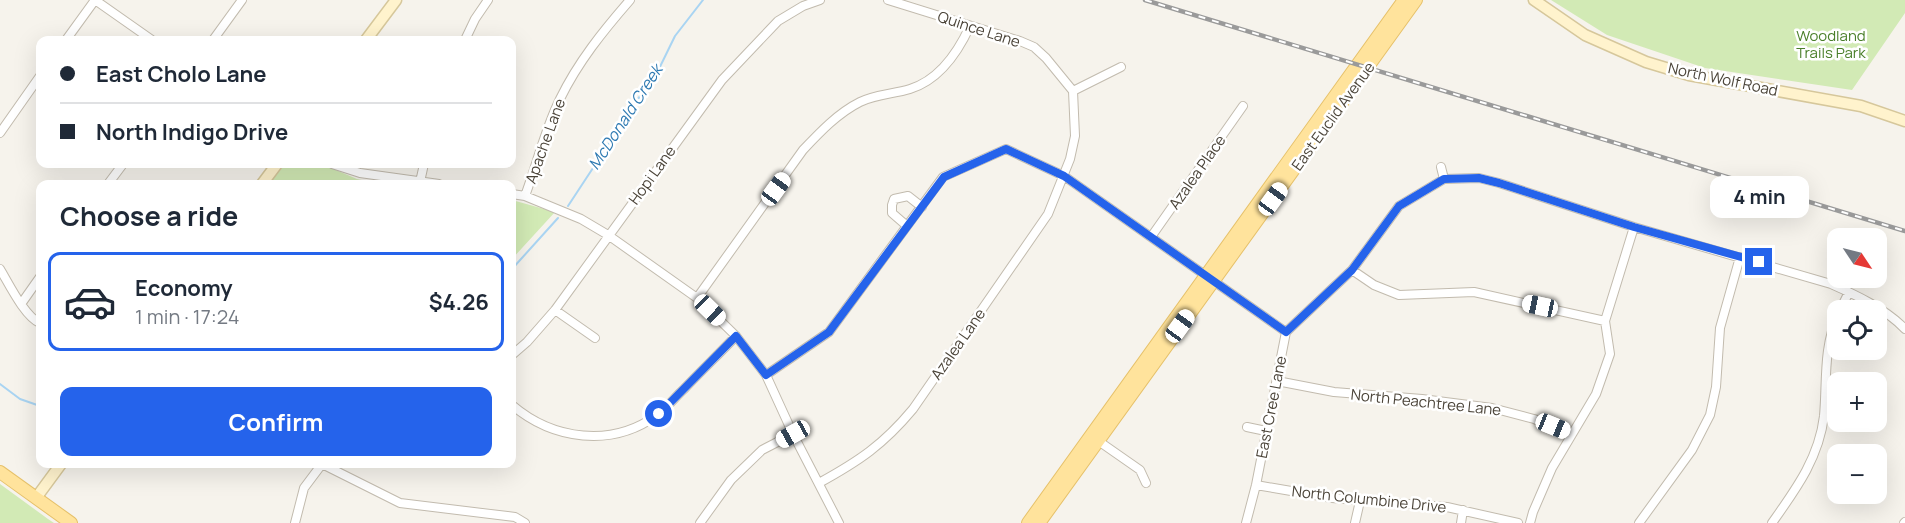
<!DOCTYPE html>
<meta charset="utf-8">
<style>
:root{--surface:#fff;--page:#f2f2f3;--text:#1f2937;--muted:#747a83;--line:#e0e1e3;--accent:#2563eb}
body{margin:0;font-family:Manrope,sans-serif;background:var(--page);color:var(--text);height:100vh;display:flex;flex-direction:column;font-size:22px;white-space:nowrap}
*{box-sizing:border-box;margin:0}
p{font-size:20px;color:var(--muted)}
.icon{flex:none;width:33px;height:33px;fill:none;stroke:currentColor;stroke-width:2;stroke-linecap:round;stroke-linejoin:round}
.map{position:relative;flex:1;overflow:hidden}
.details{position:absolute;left:36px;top:180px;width:480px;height:288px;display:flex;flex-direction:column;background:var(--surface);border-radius:12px;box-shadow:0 6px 24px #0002}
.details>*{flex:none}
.banner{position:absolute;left:36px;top:36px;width:480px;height:132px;border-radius:12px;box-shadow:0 6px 24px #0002;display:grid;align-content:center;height:132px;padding:0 24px;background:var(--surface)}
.needle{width:39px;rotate:125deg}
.controls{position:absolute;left:1827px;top:228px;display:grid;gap:12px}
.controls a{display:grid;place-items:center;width:60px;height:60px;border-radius:12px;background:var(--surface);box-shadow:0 6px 24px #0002;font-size:30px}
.end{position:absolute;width:27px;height:27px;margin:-14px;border:8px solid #2563eb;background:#fff;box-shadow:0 0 0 3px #fff}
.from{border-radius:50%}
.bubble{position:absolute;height:42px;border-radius:12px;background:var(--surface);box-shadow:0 6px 24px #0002;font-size:20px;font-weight:700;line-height:42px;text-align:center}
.car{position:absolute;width:18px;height:36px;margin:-18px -9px;border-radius:8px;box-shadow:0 0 4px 2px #0007;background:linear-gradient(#fff 24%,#345 0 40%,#fff 0 76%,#345 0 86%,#fff 0)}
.banner b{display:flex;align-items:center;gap:21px;height:57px;font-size:22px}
.banner b+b{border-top:2px solid var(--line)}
.banner i{width:15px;height:15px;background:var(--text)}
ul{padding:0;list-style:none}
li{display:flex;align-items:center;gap:18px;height:99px;margin:0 12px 9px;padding:0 12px;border:3px solid transparent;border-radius:12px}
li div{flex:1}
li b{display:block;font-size:22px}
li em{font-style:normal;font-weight:700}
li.on{border-color:var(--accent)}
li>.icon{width:54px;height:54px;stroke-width:1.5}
h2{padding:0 24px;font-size:27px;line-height:72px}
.primary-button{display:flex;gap:12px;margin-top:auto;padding:12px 24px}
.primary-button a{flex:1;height:69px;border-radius:12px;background:var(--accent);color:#fff;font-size:24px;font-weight:700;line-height:69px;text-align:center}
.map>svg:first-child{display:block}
</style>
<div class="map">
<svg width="1905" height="523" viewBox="0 0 1905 523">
<rect width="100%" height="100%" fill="#f6f3ec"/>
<!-- green -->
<path fill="#d2eab5" d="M1551 0H1905V13L1852 90 1705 68 1607 35Z
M285 164H322L357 179 381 184H269Z
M512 200 555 212 512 259Z
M0 484 48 519 54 523H0Z"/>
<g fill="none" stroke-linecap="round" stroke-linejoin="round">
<!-- stream -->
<path stroke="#a9d4f2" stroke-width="2" d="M568 206 614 136 624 116 654 79 675 36 703 0
M512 269 558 218
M0 384 20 399 40 406"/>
<defs>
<path id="street" d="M95 0 152 40
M66 40 95 0
M213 40 242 0
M465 40 475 19 488 0
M1073 91 1121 67
M0 133 40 76
M332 164 360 173 439 184
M1441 167 1444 179
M420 182 424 164
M108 184 123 164
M512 194 525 196 581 219 608 235 697 298 736 336 766 375 793 434 839 523
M525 196C537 164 545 129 560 99 578 62 603 31 630 0
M907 226 892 213V205L894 199 908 196 922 207
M1151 237 1243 106
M0 269C9 284 25 317 40 323
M1352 270 1374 285 1399 295 1474 292 1605 321
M697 298 803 150C820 132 838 113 860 102 876 94 894 94 910 89 939 80 958 52 970 26
M21 304 40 277
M555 310 595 338
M1840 310 1849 292
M512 355 527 342 555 310 722 80 778 21 803 6 820 0
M766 375 829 332 943 177 1006 149 1064 176 1286 332
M1277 381 1334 392 1422 399 1492 408 1534 419 1572 434
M512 405C553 440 612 448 657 415 667 408 675 397 684 389 701 371 719 354 736 336
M1247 427 1266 431
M1097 440 1140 470 1146 483
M322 464 400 503 515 517 525 523
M819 483C859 461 883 445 913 409L1048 214 1070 159 1075 136 1073 91 1046 58 1034 47 1020 41 888 0
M1256 485 1332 498 1447 507 1518 523
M295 523 304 488 322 464
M700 523 731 480 762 450 793 434
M1246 523 1256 485 1286 332 1352 270 1399 206 1444 179 1479 178 1499 183 1634 227 1831 284C1856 295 1886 309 1905 329
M1355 523 1360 501
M1461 523 1463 510
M1530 523 1533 512 1552 468 1596 394 1610 354 1605 321 1634 227
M1639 523 1692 450 1710 415 1716 387 1720 328 1740 257
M1772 523C1796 489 1819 458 1824 416 1827 383 1823 346 1838 316
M1904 523 1905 522"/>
<path id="secondary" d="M1534 0 1585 35 1646 62 1689 75 1861 106 1905 121
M366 40 396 0
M262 184 277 164
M36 498 61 464"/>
<path id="primary" d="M0 472 71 523
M1028 523 1404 0
M1039 523 1416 0"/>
</defs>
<!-- street casing -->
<use href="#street" stroke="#c2bbae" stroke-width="10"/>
<!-- secondary casing -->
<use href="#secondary" stroke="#d6c79b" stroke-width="13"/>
<!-- primary casing -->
<use href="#primary" stroke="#e6c16a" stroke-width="14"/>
<!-- street -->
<use href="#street" stroke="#fff" stroke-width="8"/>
<!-- secondary -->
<use href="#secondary" stroke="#fff3cd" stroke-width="10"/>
<!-- primary -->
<use href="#primary" stroke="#ffe39c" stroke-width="12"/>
<defs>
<path id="rail" d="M1145 0 1905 231"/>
</defs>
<!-- rail casing -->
<use href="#rail" stroke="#9a9a9a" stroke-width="4.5"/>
<!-- rail -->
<use href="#rail" stroke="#fff" stroke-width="2" stroke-dasharray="7" stroke-linecap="butt"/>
</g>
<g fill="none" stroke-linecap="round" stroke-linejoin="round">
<!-- route -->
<path stroke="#2563eb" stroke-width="8" d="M659 414 736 336 766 375 829 332 944 177 1006 149 1064 176 1286 332 1352 270 1399 206 1444 179 1479 178 1499 183 1634 227 1759 262"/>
</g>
<g text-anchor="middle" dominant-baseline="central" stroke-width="5" stroke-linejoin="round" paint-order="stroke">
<!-- street labels -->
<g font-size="15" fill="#4b4439" stroke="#fff">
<text transform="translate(979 29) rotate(18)">Quince Lane</text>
<text transform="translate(1723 79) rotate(12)">North Wolf Road</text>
<text transform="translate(1333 116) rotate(-54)">East Euclid Avenue</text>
<text transform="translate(545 141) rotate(-70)">Apache Lane</text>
<text transform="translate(1197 172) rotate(-55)">Azalea Place</text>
<text transform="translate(652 175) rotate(-54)">Hopi Lane</text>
<text transform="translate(958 344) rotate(-55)">Azalea Lane</text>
<text transform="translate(1426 402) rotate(6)">North Peachtree Lane</text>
<text transform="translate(1271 407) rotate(-79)">East Cree Lane</text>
<text transform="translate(1369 499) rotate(6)">North Columbine Drive</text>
</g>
<!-- park labels -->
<g font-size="15" fill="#4a7f2a" stroke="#fff">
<text x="1831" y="35">Woodland<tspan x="1831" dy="17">Trails Park</tspan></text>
</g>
<!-- water labels -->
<g font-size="16" font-style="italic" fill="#2e7ab2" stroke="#fff">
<text transform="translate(625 117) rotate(-57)">McDonald Creek</text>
</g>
</g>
</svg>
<div class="controls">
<a><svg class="needle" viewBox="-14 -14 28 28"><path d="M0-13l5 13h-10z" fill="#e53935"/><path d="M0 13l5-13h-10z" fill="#747a83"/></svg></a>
<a><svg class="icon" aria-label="locate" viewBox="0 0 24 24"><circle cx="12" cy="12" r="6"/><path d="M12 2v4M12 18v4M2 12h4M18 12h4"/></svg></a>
<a>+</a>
<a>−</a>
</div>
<i class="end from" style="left:659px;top:414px"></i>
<i class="end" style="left:1759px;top:262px"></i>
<div class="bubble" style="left:1710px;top:176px;width:99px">4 min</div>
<i class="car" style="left:776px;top:189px;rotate:36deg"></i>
<i class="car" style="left:1273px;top:199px;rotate:36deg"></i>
<i class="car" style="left:1540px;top:306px;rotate:282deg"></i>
<i class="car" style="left:710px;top:310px;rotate:134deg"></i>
<i class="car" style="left:1180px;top:326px;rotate:36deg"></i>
<i class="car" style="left:1553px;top:426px;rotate:112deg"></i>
<i class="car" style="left:793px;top:434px;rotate:241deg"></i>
<div class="banner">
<b><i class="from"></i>East Cholo Lane</b>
<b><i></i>North Indigo Drive</b>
</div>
<section class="details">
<h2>Choose a ride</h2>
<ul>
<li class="on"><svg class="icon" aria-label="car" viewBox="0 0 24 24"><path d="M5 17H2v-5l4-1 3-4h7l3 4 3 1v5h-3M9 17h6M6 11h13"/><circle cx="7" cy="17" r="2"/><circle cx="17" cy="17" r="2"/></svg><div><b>Economy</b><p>1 min · 17:24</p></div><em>$4.26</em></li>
</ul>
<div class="primary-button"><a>Confirm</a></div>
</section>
</div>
